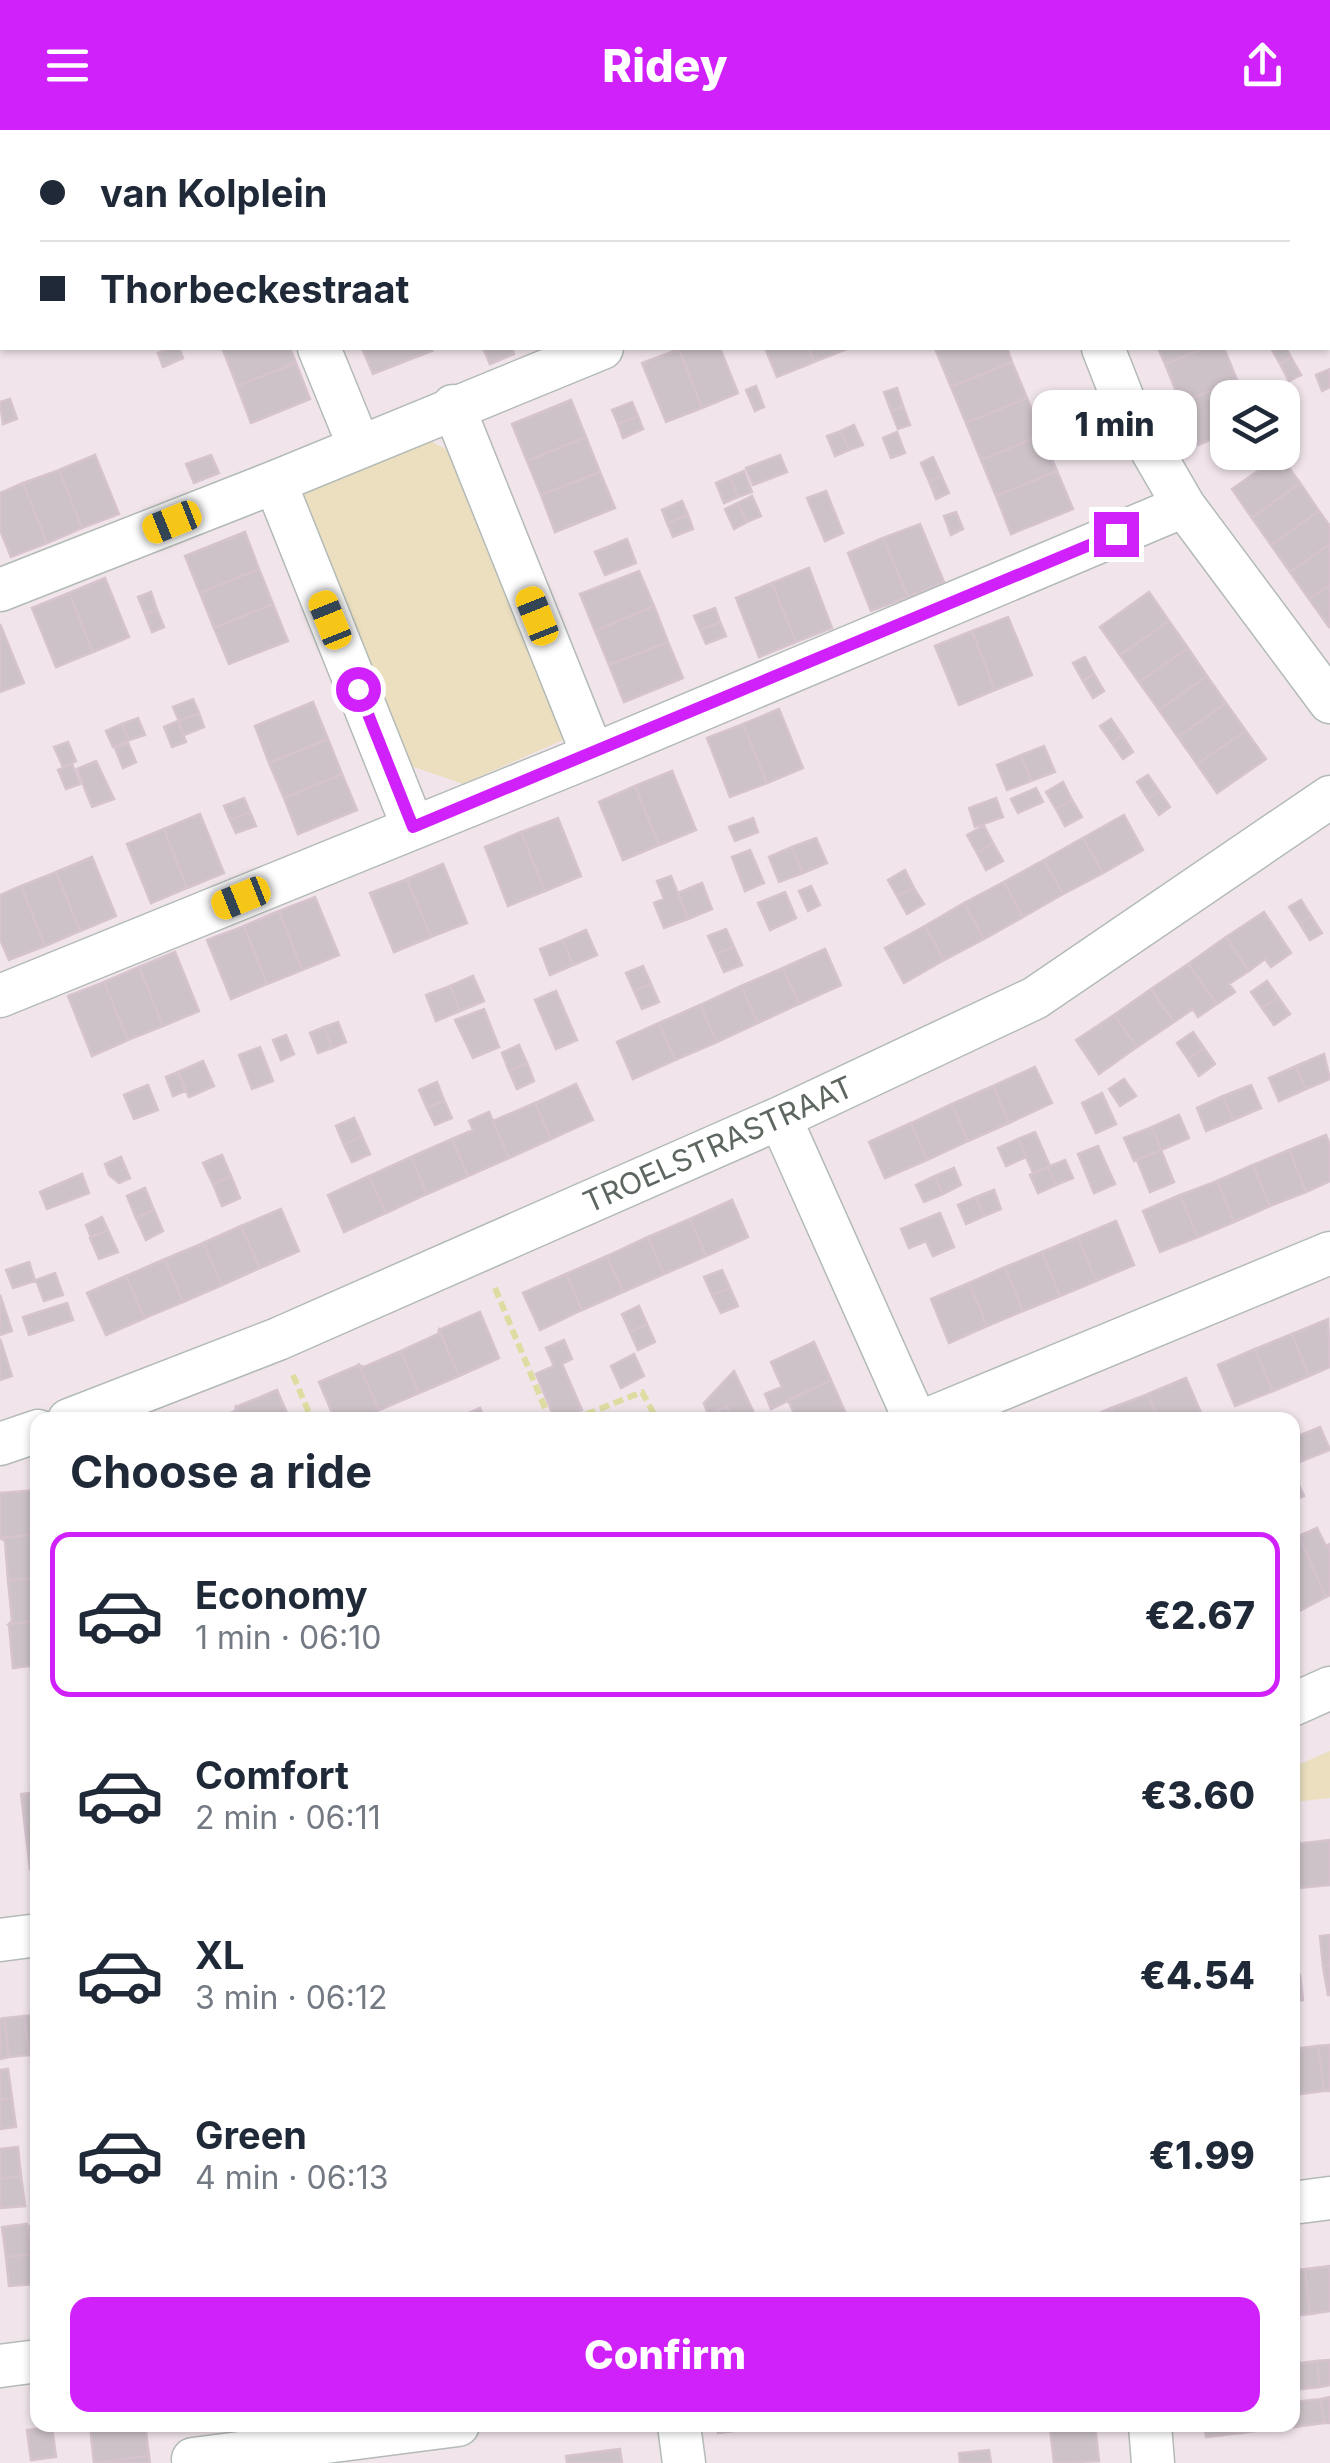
<!DOCTYPE html>
<meta charset="utf-8">
<style>
:root{--surface:#fff;--page:#f2f2f3;--text:#1f2937;--muted:#747a83;--line:#e0e1e3;--accent:#d121fb}
body{margin:0;font-family:Inter,sans-serif;background:var(--page);color:var(--text);height:100vh;display:flex;flex-direction:column;font-size:38px;white-space:nowrap}
*{box-sizing:border-box;margin:0}
p{font-size:32px;color:var(--muted)}
.icon{flex:none;width:55px;height:55px;fill:none;stroke:currentColor;stroke-width:2;stroke-linecap:round;stroke-linejoin:round}
.map{position:relative;flex:1;overflow:hidden}
.panel{position:absolute;left:30px;top:1282px;width:1270px;height:1020px;display:flex;flex-direction:column;background:var(--surface);border-radius:20px;box-shadow:0 2px 8px #0004}
.panel>*{flex:none}
.banner{position:absolute;left:0px;top:0px;width:1330px;height:220px;box-shadow:0 2px 8px #0004;display:grid;align-content:center;height:220px;padding:0 40px;background:var(--surface)}
.fabs{position:absolute;left:1210px;top:250px;display:grid;gap:20px}
.fabs a{display:grid;place-items:center;width:90px;height:90px;border-radius:20px;background:var(--surface);box-shadow:0 2px 8px #0004;font-size:50px}
.end{position:absolute;width:45px;height:45px;margin:-22px;border:12px solid #d121fb;background:#fff;box-shadow:0 0 0 5px #fff}
.from{border-radius:50%}
.bubble{position:absolute;height:70px;border-radius:20px;background:var(--surface);box-shadow:0 2px 8px #0004;font-size:32px;font-weight:800;line-height:70px;text-align:center}
.car{position:absolute;width:30px;height:60px;margin:-30px -15px;border-radius:12px;box-shadow:0 0 8px 2px #0007;background:linear-gradient(#f5c518 24%,#345 0 40%,#f5c518 0 76%,#345 0 86%,#f5c518 0)}
.banner b{display:flex;align-items:center;gap:35px;height:95px;font-size:38px}
.banner b+b{border-top:2px solid var(--line)}
.banner i{width:25px;height:25px;background:var(--text)}
ul{padding:0;list-style:none}
li{display:flex;align-items:center;gap:30px;height:165px;margin:0 20px 15px;padding:0 20px;border:5px solid transparent;border-radius:20px}
li div{flex:1}
li b{display:block;font-size:38px}
li em{font-style:normal;font-weight:800}
li.on{border-color:var(--accent)}
li>.icon{width:90px;height:90px;stroke-width:1.5}
h2{padding:0 40px;font-size:45px;line-height:120px}
.button{display:flex;gap:20px;margin-top:auto;padding:20px 40px}
.button a{flex:1;height:115px;border-radius:20px;background:var(--accent);color:#fff;font-size:40px;font-weight:800;line-height:115px;text-align:center}
header{display:flex;justify-content:space-between;align-items:center;height:130px;padding:0 40px;background:var(--accent);color:#fff;font-size:45px;font-weight:800}
.map>svg:first-child{display:block}
</style>
<header><svg class="icon" aria-label="menu" viewBox="0 0 24 24"><path d="M4 6h16M4 12h16M4 18h16"/></svg>Ridey<svg class="icon" aria-label="share" viewBox="0 0 24 24"><path d="M12 15V3M7 8l5-5 5 5M5 13v7h14v-7"/></svg></header>
<div class="map">
<svg width="1330" height="2333" viewBox="0 0 1330 2333">
<rect width="100%" height="100%" fill="#f1e5eb"/>
<!-- green -->
<path fill="#ebdfc0" d="M425 308 451 322 572 606 463 654 405 634 293 365Z
M1330 1621V1668L1293 1672V1637Z"/>
<!-- building -->
<path fill="#ccc2c8" stroke="#d6c3ce" stroke-width="2.5" d="M140 0H208L209 2H141Z
M268 0H337L338 2H269Z
M854 0H919V1L855 2Z
M1290 0H1330V31L1328 32V2H1285Z
M1330 31V78L1328 79V32Z
M171 218H179L183 228 163 237 158 223Z
M230 218H290L296 233 237 256 223 220Z
M362 218H430L432 221 373 244Z
M483 218H512L514 224 490 234Z
M720 218 738 263 702 278 679 219Z
M765 218H808L814 232 777 247Z
M808 218H849L814 232Z
M944 218H1007L1012 232 951 257 936 221Z
M1158 218H1206L1165 234Z
M1206 218H1224L1237 250 1181 273 1165 234Z
M1271 218H1286L1291 227 1280 234Z
M679 219 702 278 666 292 642 233Z
M1291 227 1301 245 1289 251 1280 234Z
M1012 232 1027 268 966 293 951 257Z
M296 233 310 269 251 293 237 256Z
M1330 239V257L1322 261 1316 245Z
M1237 250 1244 268H1228V302L1198 315 1181 273Z
M756 256 764 277 755 281 746 260Z
M897 258 903 276 891 281 884 262Z
M1027 268 1042 305 981 330 966 293Z
M10 269 17 289 3 294 0 272Z
M571 270 586 307 527 331 512 294Z
M632 272 638 286 618 294 612 280Z
M903 276 910 295 898 299 891 281Z
M638 286 643 299 623 308 618 294Z
M854 295 863 315 849 320 841 301Z
M841 301 849 320 835 326 827 306Z
M897 302 905 323 891 328 883 308Z
M1042 305 1057 341 996 366 981 330Z
M586 307 600 342 541 365 527 331Z
M95 325 119 384 82 398 59 340Z
M211 325 219 343 194 353 186 334Z
M780 325 787 342 753 355 746 338Z
M1280 325 1300 353 1252 388 1232 359Z
M933 327 941 345 929 351 921 333Z
M59 340 82 398 47 413 23 353Z
M744 341 752 362 738 367 730 347Z
M1057 341 1073 379 1011 404 996 366Z
M600 342 615 378 555 402 541 365Z
M941 345 949 363 936 369 929 351Z
M730 347 738 367 724 373 716 353Z
M23 353 47 413 11 427 0 400V363Z
M1300 353 1319 381 1271 415 1252 388Z
M826 361 843 403 825 411 807 368Z
M752 366 761 386 747 392 738 373Z
M682 371 688 385 667 393 662 380Z
M738 373 747 392 734 399 725 379Z
M1319 381 1330 396V414L1290 442 1271 415Z
M956 382 963 399 951 405 944 386Z
M688 385 693 399 673 407 667 393Z
M920 394 944 452 908 467 883 408Z
M245 402 259 439 200 463 185 426Z
M883 408 908 467 871 481 848 423Z
M627 409 636 433 605 445 595 422Z
M1330 414V455L1309 469 1290 442Z
M809 438 832 498 796 512 772 453Z
M259 439 273 474 214 498 200 463Z
M639 441 654 476 595 501 580 464Z
M105 448 129 507 93 522 69 463Z
M772 453 796 512 759 527 736 468Z
M1330 455V496L1329 497 1309 469Z
M151 462 157 480 145 484 138 467Z
M1149 462 1169 491 1120 525 1100 497Z
M69 463 93 522 56 537 32 478Z
M273 474 288 511 229 534 214 498Z
M654 476 668 512 609 535 595 501Z
M715 478 720 492 700 500 694 486Z
M157 480 164 497 152 502 145 484Z
M1008 487 1032 545 995 560 972 501Z
M1169 491 1188 518 1139 552 1120 525Z
M720 492 726 506 706 514 700 500Z
M0 494 24 553 0 562Z
M972 501 995 560 959 575 935 516Z
M668 512 683 548 624 572 609 535Z
M1188 518 1207 546 1159 580 1139 552Z
M1085 527 1094 544 1083 551 1073 533Z
M1094 544 1104 561 1093 568 1083 551Z
M1207 546 1226 573 1178 607 1159 580Z
M193 569 199 583 179 591 173 577Z
M313 572 328 609 269 633 255 596Z
M1226 573 1246 601 1197 634 1178 607Z
M779 579 803 638 767 653 743 594Z
M199 583 204 597 184 605 179 591Z
M138 588 145 605 129 610 122 594Z
M1111 589 1122 605 1112 613 1100 596Z
M178 591 186 612 172 617 164 597Z
M122 594 129 610 113 617 106 601Z
M743 594 767 653 730 667 707 608Z
M1246 601 1266 629 1217 663 1197 634Z
M1122 605 1133 622 1123 629 1112 613Z
M328 609 342 644 284 668 269 633Z
M68 612 76 631 63 637 54 617Z
M128 613 136 632 123 638 115 618Z
M1044 616 1055 642 1031 651 1021 625Z
M1021 625 1031 651 1007 660 997 635Z
M96 631 114 669 92 677 77 639Z
M72 634 80 654 66 659 58 640Z
M672 641 696 700 659 715 635 656Z
M342 644 357 680 298 704 284 668Z
M1148 645 1159 661 1148 669 1137 652Z
M1063 652 1072 670 1056 679 1046 662Z
M635 656 659 715 623 730 599 672Z
M1036 658 1043 672 1018 683 1011 669Z
M1159 661 1170 677 1159 685 1148 669Z
M244 668 250 682 230 690 224 676Z
M996 668 1003 687 975 697 969 678Z
M1072 670 1082 687 1065 696 1056 679Z
M250 682 256 696 236 703 230 690Z
M200 684 224 743 187 758 164 699Z
M1124 685 1143 720 1103 743 1083 708Z
M558 688 581 746 545 761 521 702Z
M753 688 758 702 735 711 729 697Z
M984 696 993 713 977 723 967 705Z
M164 699 187 758 151 773 127 714Z
M521 702 545 761 508 776 485 717Z
M816 708 827 733 803 743 792 717Z
M1083 708 1103 743 1063 764 1044 730Z
M993 713 1003 731 986 740 977 723Z
M792 717 803 743 779 752 769 727Z
M750 720 764 753 745 761 732 727Z
M92 727 116 786 80 801 56 742Z
M1044 730 1063 764 1023 787 1004 752Z
M443 734 467 793 431 807 407 749Z
M905 740 914 758 897 766 888 750Z
M56 742 80 801 45 816 21 756Z
M671 746 688 789 664 798 654 773 664 769 657 751Z
M407 749 431 807 394 822 370 763Z
M1004 752 1023 787 984 809 964 773Z
M702 753 712 779 688 789 678 763Z
M21 756 45 816 9 830 0 809V765Z
M811 756 820 775 808 781 799 761Z
M914 758 924 774 907 784 897 766Z
M785 762 796 788 770 800 758 773Z
M315 767 339 825 302 840 279 781Z
M1301 770 1311 786 1300 794 1289 777Z
M964 773 984 809 944 830 925 796Z
M279 781 302 840 267 854 244 796Z
M1264 782 1291 823 1271 837 1265 829 1249 841 1226 807Z
M1311 786 1322 803 1310 810 1300 794Z
M244 796 267 854 231 869 207 810Z
M925 796 944 830 904 853 885 818Z
M726 799 734 817 716 824 708 806Z
M586 800 597 825 573 835 563 810Z
M1226 807 1249 841 1229 854 1235 862 1217 874 1188 834Z
M563 810 573 835 550 845 540 819Z
M734 817 742 835 724 842 716 824Z
M825 819 841 855 799 874 783 838Z
M175 822 199 881 163 896 139 837Z
M1188 834 1217 874 1198 887 1193 879 1174 892 1151 859Z
M643 836 651 854 634 861 626 843Z
M139 837 163 896 128 910 104 852Z
M783 838 799 874 758 893 741 856Z
M473 846 484 871 460 881 450 856Z
M1267 851 1278 867 1262 878 1251 862Z
M104 852 128 910 92 926 68 866Z
M651 854 659 872 642 879 634 861Z
M450 856 460 881 436 891 426 865Z
M741 856 758 893 717 912 700 875Z
M1151 859 1174 892 1137 917 1114 885Z
M556 861 577 910 556 919 535 870Z
M1278 867 1290 884 1274 895 1262 878Z
M700 875 717 912 675 930 659 893Z
M484 879 499 917 473 928 455 890Z
M1114 885 1137 917 1099 944 1076 910Z
M338 892 346 912 332 918 324 897Z
M659 893 675 930 633 949 617 912Z
M324 897 332 918 318 923 310 903Z
M1193 902 1204 918 1188 929 1177 913Z
M286 905 294 924 281 930 273 910Z
M519 915 527 933 509 941 502 923Z
M260 917 273 951 252 959 239 925Z
M1204 918 1215 934 1199 946 1188 929Z
M1324 924 1330 949 1306 959 1296 936Z
M203 931 214 956 189 967 178 942Z
M527 933 534 951 517 959 509 941Z
M1296 936 1306 959 1279 971 1269 948Z
M1035 937 1052 973 1009 993 993 956Z
M178 942 185 961 173 966 166 947Z
M1124 949 1136 966 1120 976 1109 959Z
M437 952 444 970 427 978 419 960Z
M576 954 593 990 551 1009 535 973Z
M148 955 158 980 134 989 124 965Z
M1251 955 1261 978 1233 990 1223 966Z
M993 956 1009 993 968 1011 952 974Z
M1102 963 1116 994 1096 1003 1082 973Z
M1223 966 1233 990 1206 1001 1197 978Z
M444 970 452 988 435 995 427 978Z
M535 973 551 1009 509 1028 493 991Z
M952 974 968 1011 927 1030 911 993Z
M489 982 509 1028 468 1046 452 1009 473 1000 469 991Z
M1179 985 1189 1008 1161 1020 1152 997Z
M354 988 362 1006 344 1015 336 996Z
M911 993 927 1030 885 1048 869 1012Z
M1152 997 1161 1020 1134 1031 1124 1008Z
M1035 1002 1050 1036 1033 1043 1018 1009Z
M1326 1005 1330 1015V1051L1306 1062 1289 1020Z
M362 1006 370 1024 352 1032 344 1015Z
M452 1009 468 1046 427 1064 411 1027Z
M1018 1009 1026 1027 1006 1036 998 1018Z
M1098 1016 1115 1054 1094 1063 1078 1024Z
M1161 1020 1174 1052 1150 1062 1137 1030Z
M1289 1020 1306 1062 1270 1076 1253 1035Z
M222 1025 231 1046 213 1054 203 1033Z
M121 1027 130 1048 119 1053 109 1045 105 1034Z
M411 1027 427 1064 386 1083 369 1046Z
M1065 1030 1073 1048 1056 1055 1048 1037Z
M1253 1035 1270 1076 1234 1092 1217 1051Z
M1048 1037 1056 1055 1038 1063 1030 1045Z
M954 1038 961 1055 943 1064 935 1046Z
M82 1044 89 1063 47 1079 40 1062Z
M231 1046 240 1068 222 1076 213 1054Z
M369 1046 386 1083 344 1102 328 1065Z
M935 1046 943 1064 924 1072 916 1055Z
M1217 1051 1234 1092 1198 1107 1180 1065Z
M145 1058 154 1080 136 1088 127 1066Z
M994 1060 1001 1079 984 1086 976 1067Z
M1180 1065 1198 1107 1160 1122 1143 1081Z
M976 1067 984 1086 966 1094 958 1075Z
M732 1070 748 1107 706 1126 690 1089Z
M281 1079 299 1121 260 1138 241 1096Z
M154 1080 163 1101 146 1110 136 1088Z
M940 1083 954 1117 933 1126 926 1111 909 1118 901 1099Z
M102 1087 108 1100 91 1107 86 1095Z
M690 1089 706 1126 664 1144 648 1107Z
M1116 1091 1134 1135 1096 1151 1078 1107Z
M241 1096 260 1138 222 1155 203 1113Z
M108 1100 118 1122 99 1129 90 1108Z
M648 1107 664 1144 623 1162 607 1126Z
M1078 1107 1096 1151 1060 1166 1042 1122Z
M203 1113 222 1155 183 1172 165 1129Z
M1042 1122 1060 1166 1023 1181 1005 1137Z
M607 1126 623 1162 582 1180 566 1144Z
M165 1129 183 1172 145 1188 126 1146Z
M29 1132 35 1151 13 1158 6 1140Z
M1005 1137 1023 1181 987 1196 969 1153Z
M722 1140 730 1158 712 1165 704 1147Z
M55 1143 63 1165 44 1171 36 1150Z
M566 1144 582 1180 540 1200 523 1163Z
M126 1146 145 1188 106 1205 87 1163Z
M969 1153 987 1196 949 1213 931 1169Z
M730 1158 738 1176 721 1183 712 1165Z
M0 1165 12 1201 0 1205Z
M67 1173 73 1190 29 1205 23 1187Z
M639 1176 647 1194 630 1202 622 1184Z
M480 1182 499 1228 459 1246 439 1200Z
M1328 1189 1330 1237 1309 1246 1292 1204Z
M647 1194 655 1212 638 1220 630 1202Z
M439 1200 459 1246 419 1263 401 1221 438 1204Z
M1292 1204 1309 1246 1273 1261 1255 1219Z
M0 1209 12 1246 0 1250Z
M564 1210 572 1229 562 1234 582 1280 555 1290 536 1244 554 1236 546 1218Z
M814 1212 831 1250 771 1279 765 1264 782 1257 771 1232Z
M1255 1219 1273 1261 1235 1276 1218 1235Z
M401 1221 419 1263 379 1280 359 1235 364 1237Z
M634 1224 644 1246 621 1258 611 1236Z
M359 1235 379 1280 357 1290H335L319 1252Z
M734 1241 755 1285 746 1290H733L727 1276 708 1285 704 1273Z
M1186 1248 1204 1290H1159L1148 1264Z
M831 1250 847 1286 838 1290H797L788 1270Z
M277 1260 290 1290H242L236 1277Z
M1148 1264 1159 1290H1116L1111 1278Z
M727 1276 733 1290H711L708 1285Z
M236 1277 242 1290H216L235 1281Z
M480 1278 485 1290H464L462 1286Z
M1111 1278 1116 1290H1084Z
M1320 1297 1330 1320 1302 1331 1293 1308Z
M1293 1308 1302 1331 1292 1335V1308Z
M1296 1348 1304 1366 1292 1371V1349Z
M38 1360V1404L0 1408V1363Z
M1317 1398 1326 1416 1330 1414V1465L1326 1467 1299 1406Z
M38 1404V1448L8 1450 5 1411 0 1408Z
M1299 1406 1326 1467 1292 1485V1409Z
M38 1448V1491L9 1494 12 1491 8 1450Z
M38 1491V1535L13 1538 9 1494Z
M38 1662V1738L30 1739 21 1664Z
M1330 1710V1755L1299 1758 1294 1714Z
M1292 1714 1299 1758 1292 1759Z
M1330 1805V1835L1323 1836 1320 1806Z
M1296 1807 1299 1833 1292 1834V1808Z
M1330 1835V1865H1328L1323 1836Z
M1300 1845 1303 1870 1292 1871V1846Z
M38 1885V1924L29 1925 24 1886Z
M24 1886 29 1925 9 1927 4 1888Z
M4 1888 9 1927 0 1929V1889Z
M1330 1915V1961H1324L1318 1916Z
M1318 1916 1324 1961 1292 1965V1919Z
M8 1939 12 1968 0 1970V1940Z
M12 1968 16 1997 0 1999V1970Z
M18 2017 21 2046 0 2049V2019Z
M21 2046 25 2076 0 2078V2049Z
M27 2094 31 2124 6 2127 2 2097Z
M38 2095V2127H34L30 2096Z
M31 2124 34 2154 9 2156 6 2127Z
M1330 2136V2181L1310 2184 1305 2139Z
M1305 2139 1310 2184 1292 2186V2140Z
M1330 2230V2255L1320 2257 1317 2231Z
M1317 2231 1320 2257 1292 2260V2234Z
M1330 2267V2293H1324L1321 2269Z
M1321 2269 1324 2293 1294 2297 1292 2272Z
M90 2295H145L149 2326 94 2333Z
M717 2295H757V2298L718 2303Z
M1072 2295H1095L1099 2331 1054 2333 1050 2298Z
M1204 2295H1240L1241 2303 1206 2307Z
M1240 2295H1275V2298L1241 2303Z
M52 2297 56 2327 31 2330 27 2300Z
M620 2319 622 2333H567L566 2326Z
M989 2320 991 2333H960L959 2323Z
M149 2326 150 2333H94Z"/>
<g fill="none" stroke-linecap="round" stroke-linejoin="round">
<defs>
<path id="minor" d="M241 0 242 2
M319 218 359 316
M1103 218 1125 274 1184 376 1330 572
M453 276 593 625
M275 352 413 697
M0 460 275 352 602 218
M0 866 593 625 1184 376
M780 988 915 1290
M69 1290 278 1209 780 988 1035 868 1330 667
M926 1290 1330 1123
M0 1314 38 1301
M1292 1575 1330 1558
M0 1810 38 1805
M1292 2073 1330 2068
M0 2236 38 2231
M679 2295 684 2333
M1150 2295 1153 2333
M193 2329 458 2295"/>
</defs>
<!-- minor casing -->
<use href="#minor" stroke="#b3bbb6" stroke-width="45"/>
<!-- path -->
<path stroke="#dedda1" stroke-width="6" stroke-dasharray="10 5" stroke-linecap="butt" d="M1023 0 1024 2
M495 1158 550 1290
M293 1245 312 1290
M572 1290 642 1262 654 1284"/>
<!-- minor -->
<use href="#minor" stroke="#fff" stroke-width="42"/>
</g>
<g fill="none" stroke-linecap="round" stroke-linejoin="round">
<!-- route -->
<path stroke="#d121fb" stroke-width="12" d="M358 559 413 697 1116 404"/>
</g>
<g text-anchor="middle" dominant-baseline="central" stroke-width="10" stroke-linejoin="round" paint-order="stroke">
<!-- street labels -->
<g font-size="30" fill="#5d6760" stroke="#fff">
<text transform="translate(718 1014) rotate(-24)">TROELSTRASTRAAT</text>
</g>
</g>
</svg>
<div class="fabs">
<a><svg class="icon" aria-label="layers" viewBox="0 0 24 24"><path d="M12 4l9 5-9 5-9-5zM3 14l9 5 9-5"/></svg></a>
</div>
<i class="end from" style="left:358px;top:559px"></i>
<i class="end" style="left:1116px;top:404px"></i>
<div class="bubble" style="left:1032px;top:260px;width:165px">1 min</div>
<i class="car" style="left:172px;top:392px;rotate:248deg"></i>
<i class="car" style="left:537px;top:486px;rotate:338deg"></i>
<i class="car" style="left:330px;top:490px;rotate:338deg"></i>
<i class="car" style="left:241px;top:768px;rotate:248deg"></i>
<div class="banner">
<b><i class="from"></i>van Kolplein</b>
<b><i></i>Thorbeckestraat</b>
</div>
<section class="panel">
<h2>Choose a ride</h2>
<ul>
<li class="on"><svg class="icon" aria-label="car" viewBox="0 0 24 24"><path d="M5 17H2v-5l4-1 3-4h7l3 4 3 1v5h-3M9 17h6M6 11h13"/><circle cx="7" cy="17" r="2"/><circle cx="17" cy="17" r="2"/></svg><div><b>Economy</b><p>1 min · 06:10</p></div><em>€2.67</em></li>
<li><svg class="icon" aria-label="car" viewBox="0 0 24 24"><path d="M5 17H2v-5l4-1 3-4h7l3 4 3 1v5h-3M9 17h6M6 11h13"/><circle cx="7" cy="17" r="2"/><circle cx="17" cy="17" r="2"/></svg><div><b>Comfort</b><p>2 min · 06:11</p></div><em>€3.60</em></li>
<li><svg class="icon" aria-label="car" viewBox="0 0 24 24"><path d="M5 17H2v-5l4-1 3-4h7l3 4 3 1v5h-3M9 17h6M6 11h13"/><circle cx="7" cy="17" r="2"/><circle cx="17" cy="17" r="2"/></svg><div><b>XL</b><p>3 min · 06:12</p></div><em>€4.54</em></li>
<li><svg class="icon" aria-label="car" viewBox="0 0 24 24"><path d="M5 17H2v-5l4-1 3-4h7l3 4 3 1v5h-3M9 17h6M6 11h13"/><circle cx="7" cy="17" r="2"/><circle cx="17" cy="17" r="2"/></svg><div><b>Green</b><p>4 min · 06:13</p></div><em>€1.99</em></li>
</ul>
<div class="button"><a>Confirm</a></div>
</section>
</div>
